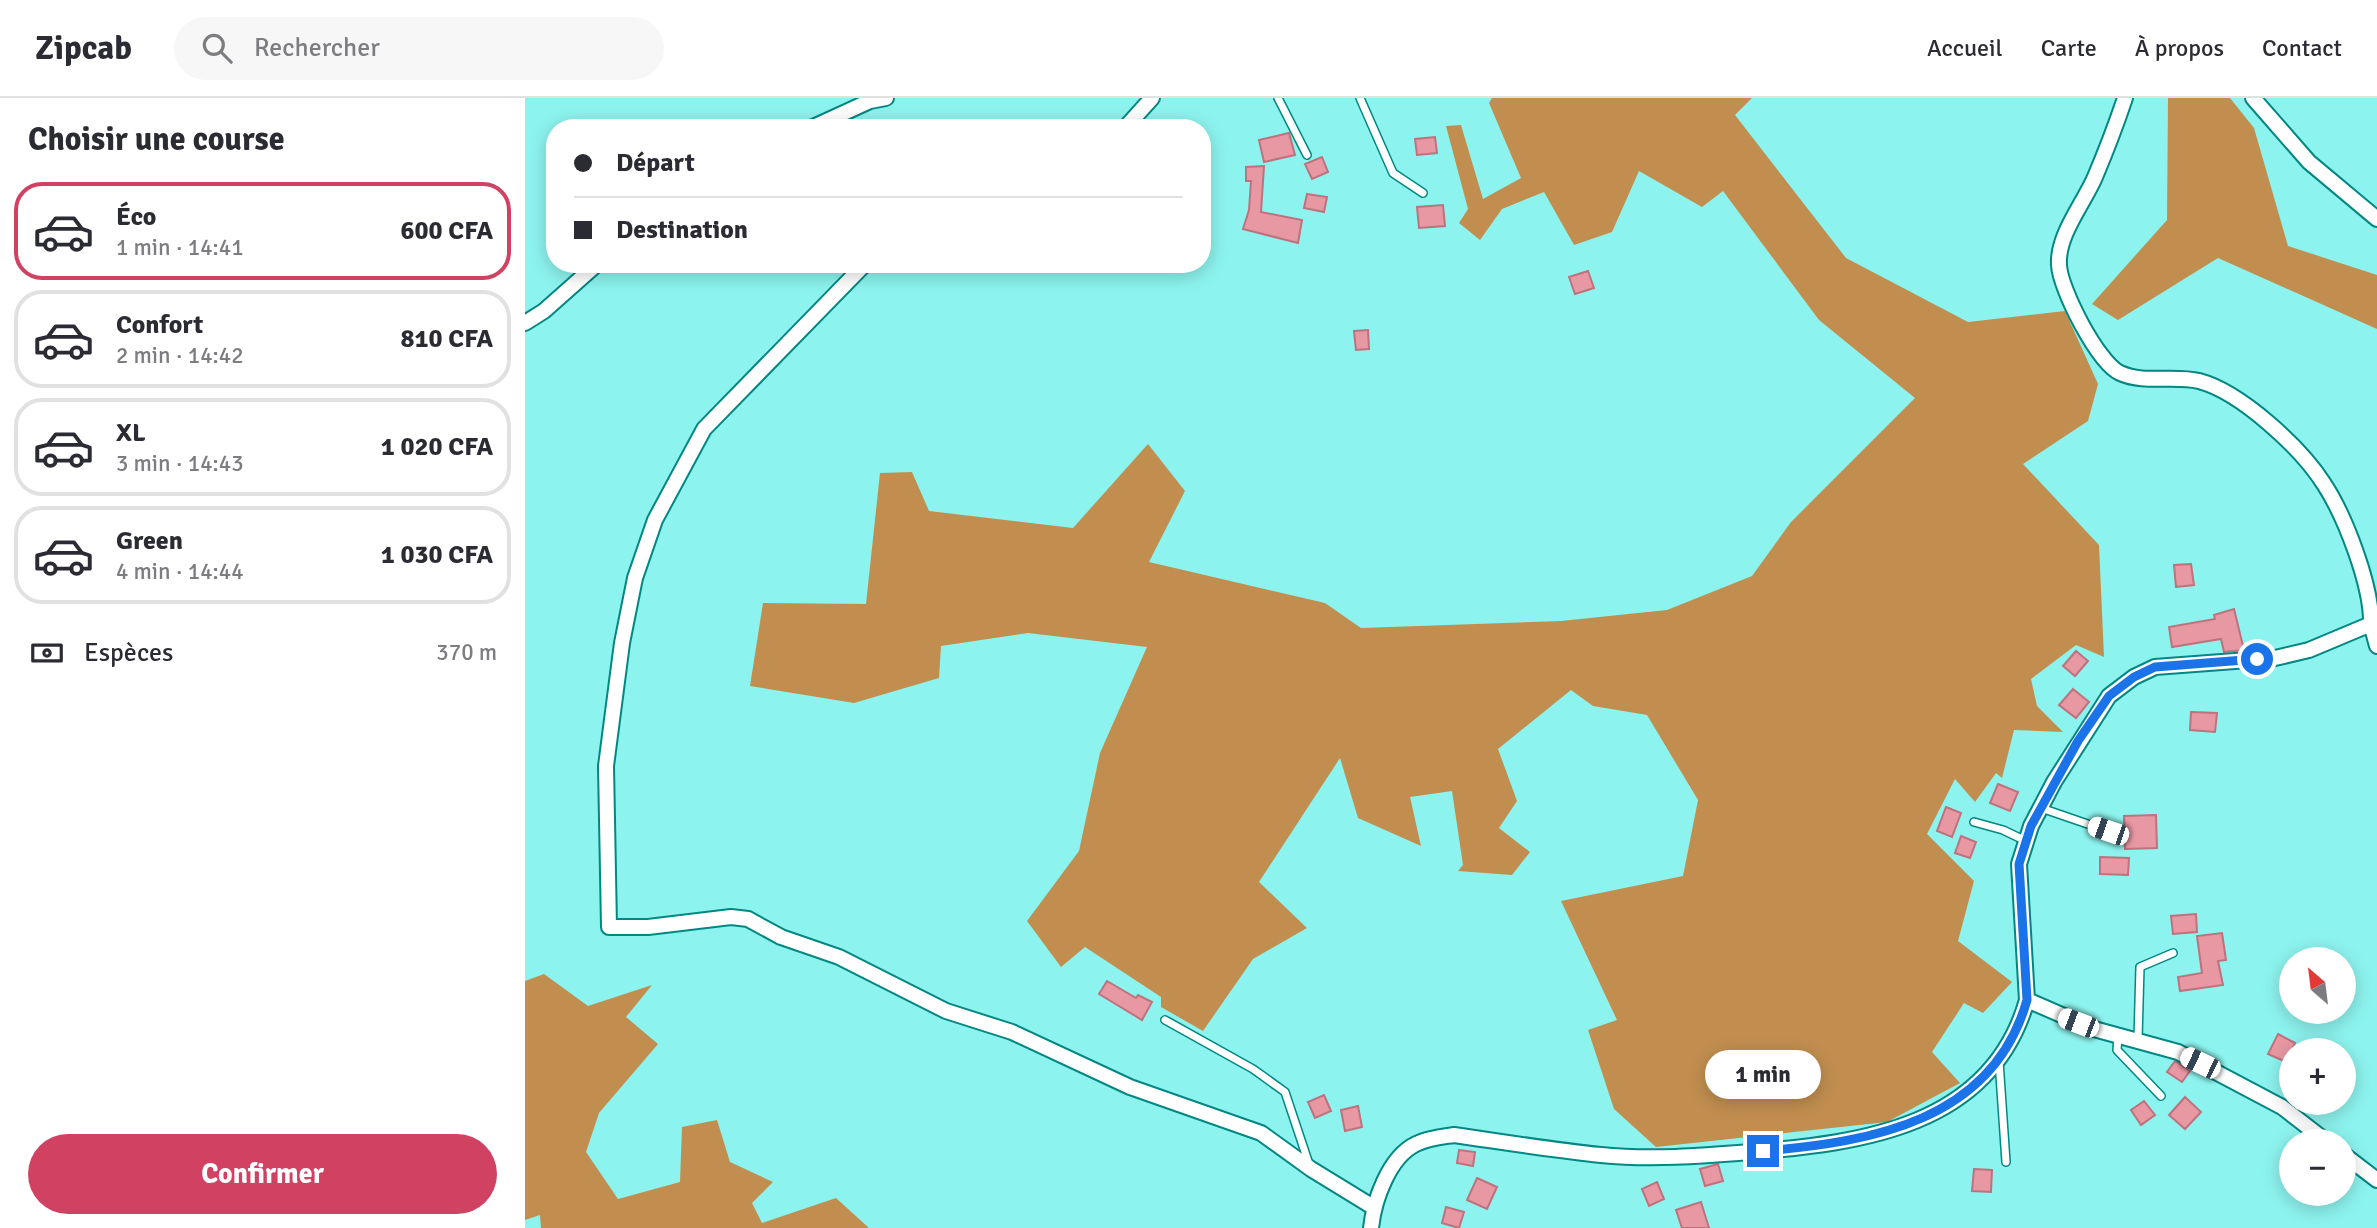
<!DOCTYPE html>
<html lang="fr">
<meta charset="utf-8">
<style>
:root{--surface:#fff;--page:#f7f7f7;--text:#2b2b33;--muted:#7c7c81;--line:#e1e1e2;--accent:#d14162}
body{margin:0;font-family:Signika,sans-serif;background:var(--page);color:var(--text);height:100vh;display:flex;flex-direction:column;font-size:26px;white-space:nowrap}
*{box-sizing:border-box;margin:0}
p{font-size:23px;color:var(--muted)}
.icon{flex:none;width:38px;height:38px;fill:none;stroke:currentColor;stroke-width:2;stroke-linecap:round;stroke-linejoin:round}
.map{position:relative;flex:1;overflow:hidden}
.side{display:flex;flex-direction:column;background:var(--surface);width:525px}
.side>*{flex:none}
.guide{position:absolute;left:21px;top:21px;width:665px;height:154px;border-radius:28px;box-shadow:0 4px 18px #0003;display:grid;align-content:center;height:154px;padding:0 28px;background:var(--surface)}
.needle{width:46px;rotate:332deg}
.tools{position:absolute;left:1754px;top:849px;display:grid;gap:14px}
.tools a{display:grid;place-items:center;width:77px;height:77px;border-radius:50%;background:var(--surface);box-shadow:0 4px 18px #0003;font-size:35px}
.end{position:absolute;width:32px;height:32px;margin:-16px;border:9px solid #1a73e8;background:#fff;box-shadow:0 0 0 4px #fff}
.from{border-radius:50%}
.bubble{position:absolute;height:49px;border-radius:24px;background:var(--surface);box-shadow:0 4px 18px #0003;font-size:23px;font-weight:700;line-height:49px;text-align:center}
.car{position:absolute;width:21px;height:42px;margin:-21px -10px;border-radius:9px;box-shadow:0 0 5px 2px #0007;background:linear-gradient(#fff 24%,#345 0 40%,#fff 0 76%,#345 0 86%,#fff 0)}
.guide b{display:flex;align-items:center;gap:24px;height:66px;font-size:26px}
.guide b+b{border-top:2px solid var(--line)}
.guide i{width:18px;height:18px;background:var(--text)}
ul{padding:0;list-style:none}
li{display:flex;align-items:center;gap:21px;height:98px;margin:0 14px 10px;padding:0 14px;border:4px solid var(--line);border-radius:28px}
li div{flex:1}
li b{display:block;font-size:26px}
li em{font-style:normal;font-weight:700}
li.on{border-color:var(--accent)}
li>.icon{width:63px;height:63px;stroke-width:1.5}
h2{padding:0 28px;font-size:32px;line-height:84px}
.pay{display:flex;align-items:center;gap:18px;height:77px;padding:0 28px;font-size:26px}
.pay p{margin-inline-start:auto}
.cta{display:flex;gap:14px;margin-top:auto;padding:14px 28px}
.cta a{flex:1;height:80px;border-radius:42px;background:var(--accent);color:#fff;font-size:28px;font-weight:700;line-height:80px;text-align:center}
header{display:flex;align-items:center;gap:42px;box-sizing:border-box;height:98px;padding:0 35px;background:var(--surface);border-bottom:2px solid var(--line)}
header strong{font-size:33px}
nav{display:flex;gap:38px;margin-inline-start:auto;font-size:24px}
.search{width:490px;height:63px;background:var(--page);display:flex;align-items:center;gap:18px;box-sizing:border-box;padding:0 24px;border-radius:38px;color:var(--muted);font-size:26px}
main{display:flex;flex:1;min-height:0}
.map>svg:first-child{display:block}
</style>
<header>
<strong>Zipcab</strong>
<div class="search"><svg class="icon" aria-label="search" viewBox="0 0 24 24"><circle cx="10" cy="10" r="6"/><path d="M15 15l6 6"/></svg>Rechercher</div>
<nav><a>Accueil</a><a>Carte</a><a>À propos</a><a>Contact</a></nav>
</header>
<main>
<section class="side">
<h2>Choisir une course</h2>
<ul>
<li class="on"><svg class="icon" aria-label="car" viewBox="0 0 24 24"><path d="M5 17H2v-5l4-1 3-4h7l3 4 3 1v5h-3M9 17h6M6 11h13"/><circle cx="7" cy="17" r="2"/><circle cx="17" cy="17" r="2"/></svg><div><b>Éco</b><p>1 min · 14:41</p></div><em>600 CFA</em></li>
<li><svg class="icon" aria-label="car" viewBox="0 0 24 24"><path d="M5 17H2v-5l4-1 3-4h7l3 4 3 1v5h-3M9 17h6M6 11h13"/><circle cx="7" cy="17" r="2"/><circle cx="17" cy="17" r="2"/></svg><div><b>Confort</b><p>2 min · 14:42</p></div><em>810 CFA</em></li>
<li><svg class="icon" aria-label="car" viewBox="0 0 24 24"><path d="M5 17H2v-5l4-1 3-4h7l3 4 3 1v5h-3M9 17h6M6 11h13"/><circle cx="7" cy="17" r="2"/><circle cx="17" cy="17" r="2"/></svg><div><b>XL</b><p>3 min · 14:43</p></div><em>1 020 CFA</em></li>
<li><svg class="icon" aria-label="car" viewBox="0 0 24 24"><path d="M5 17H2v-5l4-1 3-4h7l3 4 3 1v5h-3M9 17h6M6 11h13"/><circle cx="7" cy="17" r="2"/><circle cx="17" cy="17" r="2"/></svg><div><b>Green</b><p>4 min · 14:44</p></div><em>1 030 CFA</em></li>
</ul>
<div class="pay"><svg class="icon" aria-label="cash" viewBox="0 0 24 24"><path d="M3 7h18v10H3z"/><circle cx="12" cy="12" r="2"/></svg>Espèces<p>370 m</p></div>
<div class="cta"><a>Confirmer</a></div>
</section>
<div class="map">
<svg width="1852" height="1130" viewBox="0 0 1852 1130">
<rect width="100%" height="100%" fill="#8df3ee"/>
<!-- forest -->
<path fill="#c18e4f" d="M967 0H1227L1210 17 1321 160 1443 224 1540 213 1573 286 1563 323 1498 366 1574 447 1579 559 1551 547 1506 581 1512 608 1538 634 1489 632 1477 680 1471 675 1450 704 1430 681 1402 736 1449 783 1433 843 1487 884 1458 915 1439 905 1407 954 1435 985 1362 1024 1131 1049 1089 1011 1063 932 1092 922 1036 803 1158 778 1173 702 1122 617 1068 608 1046 592 973 651 992 703 974 730 1005 754 987 777 933 773 938 767 927 693 885 699 896 748 833 720 815 660 734 784 782 830 728 861 678 933 636 909V899L560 849 536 869 502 823 554 753 575 655 622 549 503 535 416 548 414 580 329 605 225 588 238 505 341 506 355 375 387 374 404 413 548 430 623 346 660 393 624 464 800 505 836 530 1036 523 1142 512 1227 478 1266 424 1390 300 1294 222 1198 93 1177 109 1114 73 1087 134 1049 147 1019 94 977 111 955 142 934 125 943 111 921 28 936 27 958 101 996 80 964 5Z
M1643 0H1705L1729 30 1763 148 1852 177V231L1693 160 1593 222 1567 206 1642 122Z
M19 876 63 908 127 887 101 919 133 946 74 1015 61 1054 93 1101 155 1084 157 1029 192 1022 205 1064 248 1084 227 1105 237 1125 311 1100 344 1130H16L15 1117 0 1122V883Z"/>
<!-- building -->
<path fill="#e898a3" stroke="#be727d" stroke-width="2" d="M764 35 770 57 739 64 734 42Z
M910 39 912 55 892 57 890 41Z
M797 59 803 74 787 81 780 66Z
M739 68 736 114 777 122 773 145 718 131 724 112 726 83H721V69Z
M782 96 802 99 799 114 779 110Z
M918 107 920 128 894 130 892 109Z
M1063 173 1069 190 1050 196 1044 179Z
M843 232 844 251 831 252 829 233Z
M1666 466 1669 487 1651 489 1649 467Z
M1709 511 1719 552 1699 554 1696 541 1647 549 1644 529 1690 521 1689 517Z
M1551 553 1563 563 1550 578 1538 568Z
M1548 591 1564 604 1551 620 1534 607Z
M1666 614 1692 615 1690 634 1665 632Z
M1473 686 1493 694 1485 713 1465 705Z
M1421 709 1436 715 1427 739 1412 733Z
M1631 717 1632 750 1600 751 1599 718Z
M1436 738 1451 744 1445 760 1430 755Z
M1575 759 1604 760 1603 777 1575 776Z
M1671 816 1672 834 1648 836 1646 818Z
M1697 835 1701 862 1693 863 1698 887 1655 893 1653 879 1677 875 1672 838Z
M582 883 611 900 613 897 627 904 617 922 574 896Z
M1753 936 1770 945 1761 964 1743 956Z
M1650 963 1665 973 1657 984 1642 974Z
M799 997 806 1013 790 1020 783 1004Z
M1660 999 1676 1014 1660 1031 1644 1017Z
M1619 1003 1630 1017 1616 1027 1606 1012Z
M833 1008 837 1029 820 1033 816 1012Z
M934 1052 950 1054 948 1068 932 1065Z
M1193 1066 1198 1083 1180 1088 1175 1071Z
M1449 1071 1467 1072 1466 1094 1447 1093Z
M952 1080 972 1089 962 1111 942 1102Z
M1132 1084 1139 1101 1124 1108 1117 1091Z
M1176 1104 1184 1130H1157L1151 1112Z
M921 1109 939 1114 934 1130 917 1125Z"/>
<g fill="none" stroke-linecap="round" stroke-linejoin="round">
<defs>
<path id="service" d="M753 0 782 57
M835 0 868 75 898 95
M1516 710 1583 733
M1449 724 1478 732 1501 743
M640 922 728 971 760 994 784 1066
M1593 938 1592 952 1636 998
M1613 941 1615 869 1648 855
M1474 963 1481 1064"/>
<path id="minor" d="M1728 0 1784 64 1852 121
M286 30 345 3 361 0
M600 30 627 0
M340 166 179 331 130 422 110 480 97 545 81 668 84 829H123L206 819 223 821 256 839 314 859 421 913 487 934 605 989 736 1035 786 1071 848 1109
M0 225 19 213 72 166
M1846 526 1852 548
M1502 902 1569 931 1653 954 1757 1009 1801 1043
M1818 1056 1852 1082
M846 1130C849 1102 864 1059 891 1046 903 1040 916 1039 929 1037 978 1044 1027 1052 1076 1057 1125 1062 1176 1058 1225 1054 1337 1045 1466 1029 1502 902L1494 766 1506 728 1529 684 1584 598 1609 579 1630 569 1750 560 1784 552 1846 526C1847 488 1820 418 1799 386 1776 350 1716 294 1674 283 1649 277 1619 286 1595 275 1573 265 1535 191 1534 167 1532 137 1559 105 1570 79 1581 53 1591 27 1600 0"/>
</defs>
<!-- service casing -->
<use href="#service" stroke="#028783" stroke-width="10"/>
<!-- minor casing -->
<use href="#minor" stroke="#028783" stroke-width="18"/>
<!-- service -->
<use href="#service" stroke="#fff" stroke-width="7"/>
<!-- minor -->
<use href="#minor" stroke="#fff" stroke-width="14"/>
</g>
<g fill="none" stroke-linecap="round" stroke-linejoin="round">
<!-- route -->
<path stroke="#1a73e8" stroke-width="9" d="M1238 1053C1347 1044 1468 1023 1502 902L1494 766 1506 728 1553 643 1584 598 1609 579 1630 569 1732 561"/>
</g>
</svg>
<div class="tools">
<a><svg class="needle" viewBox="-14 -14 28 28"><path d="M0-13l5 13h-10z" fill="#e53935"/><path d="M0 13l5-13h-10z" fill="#7c7c81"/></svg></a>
<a>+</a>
<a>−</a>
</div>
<i class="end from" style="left:1732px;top:561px"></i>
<i class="end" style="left:1238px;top:1053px"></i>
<div class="bubble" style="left:1180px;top:952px;width:116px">1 min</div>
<i class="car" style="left:1583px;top:733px;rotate:289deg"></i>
<i class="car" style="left:1553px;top:925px;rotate:291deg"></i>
<i class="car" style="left:1675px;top:965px;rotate:296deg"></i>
<div class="guide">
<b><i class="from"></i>Départ</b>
<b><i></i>Destination</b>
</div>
</div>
</main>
